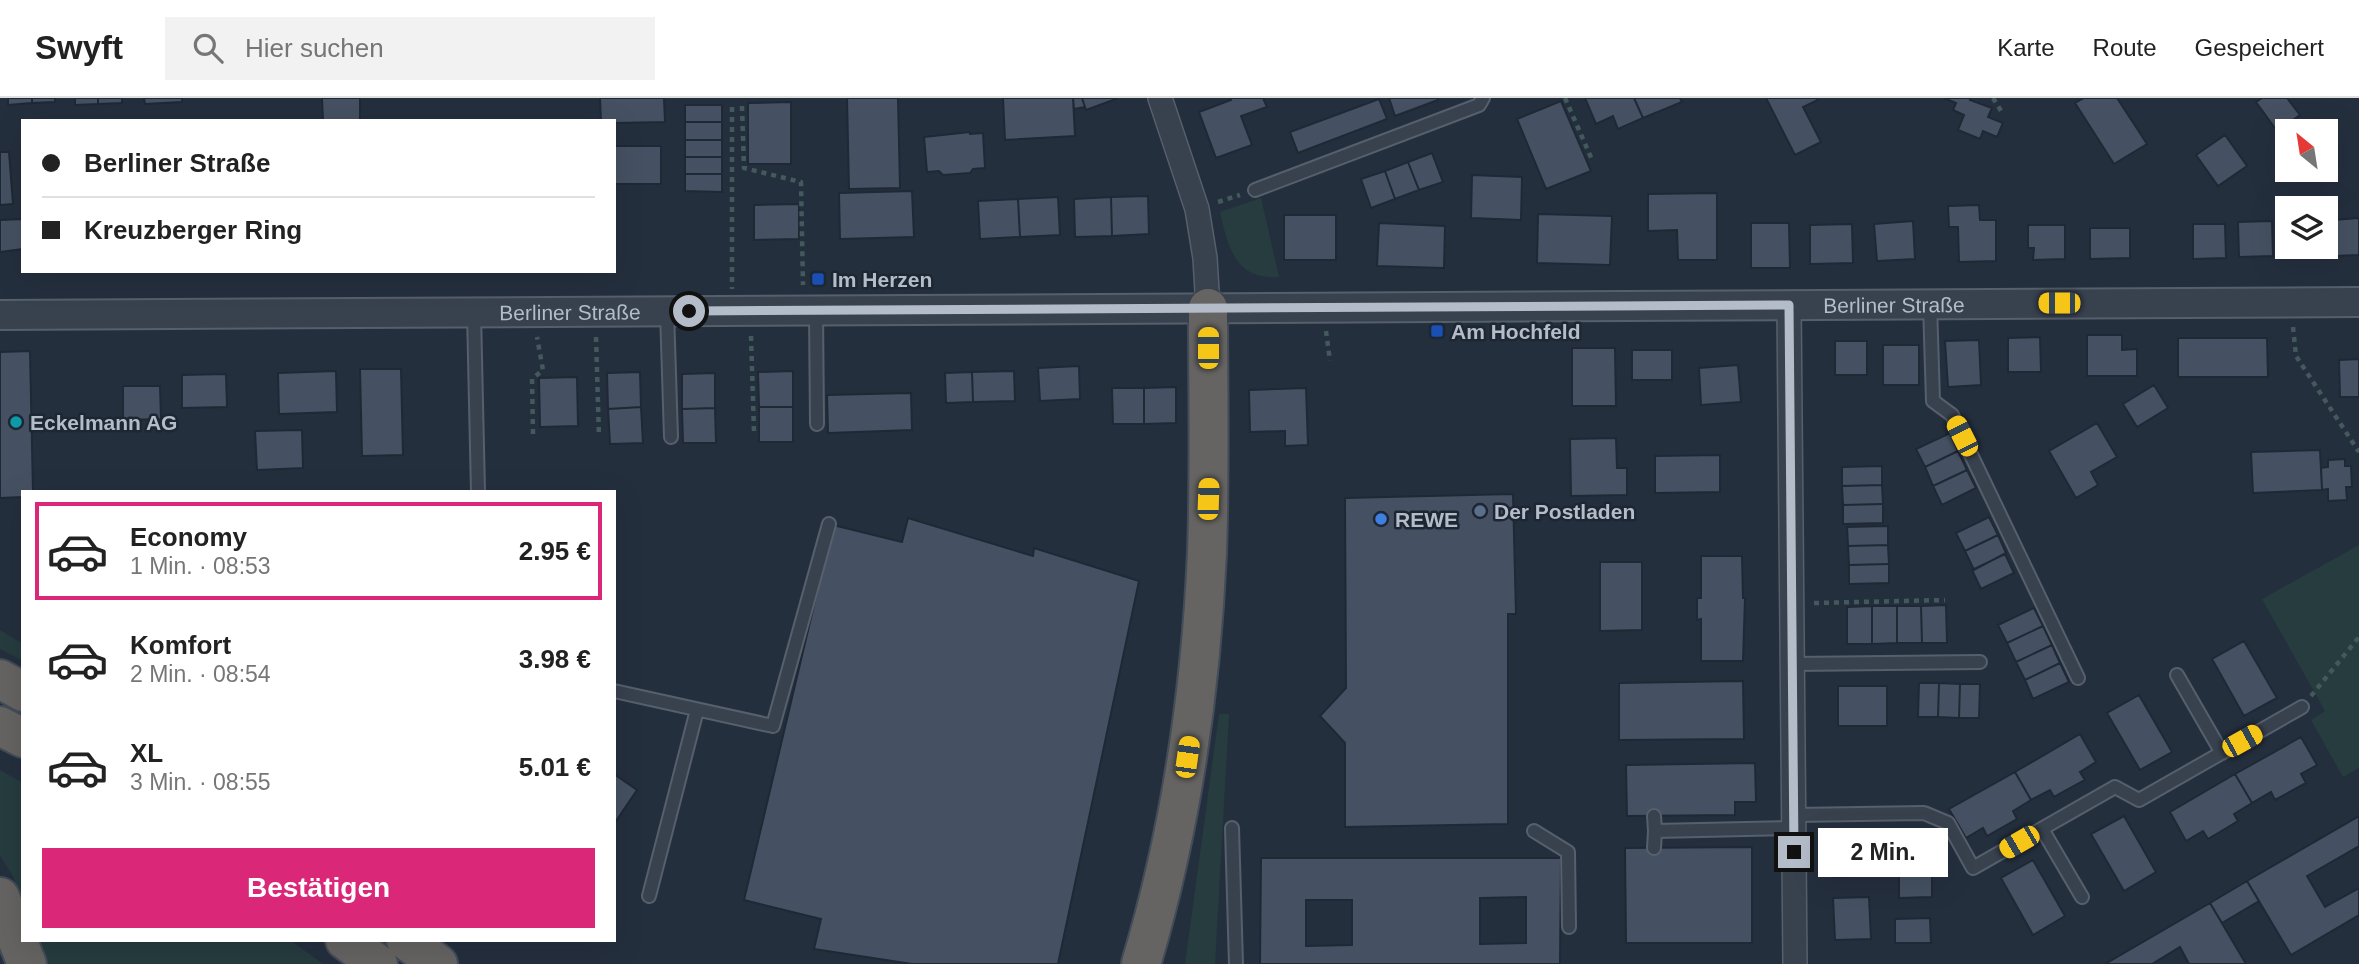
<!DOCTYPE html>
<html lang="de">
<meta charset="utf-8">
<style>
:root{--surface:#fff;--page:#f2f2f2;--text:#222;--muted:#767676;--line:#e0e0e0;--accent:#db2777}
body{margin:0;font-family:Helvetica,sans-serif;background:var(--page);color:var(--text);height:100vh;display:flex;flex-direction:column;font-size:26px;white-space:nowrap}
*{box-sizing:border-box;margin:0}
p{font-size:23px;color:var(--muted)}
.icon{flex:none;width:38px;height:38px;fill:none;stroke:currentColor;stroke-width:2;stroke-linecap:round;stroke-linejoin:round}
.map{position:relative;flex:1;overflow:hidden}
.details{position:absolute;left:21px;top:392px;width:595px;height:452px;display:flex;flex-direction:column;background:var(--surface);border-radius:0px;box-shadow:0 7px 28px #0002}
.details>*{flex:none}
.banner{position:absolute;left:21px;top:21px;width:595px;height:154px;border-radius:0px;box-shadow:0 7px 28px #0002;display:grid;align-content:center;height:154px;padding:0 21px;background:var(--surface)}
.needle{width:46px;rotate:330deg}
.buttons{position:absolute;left:2275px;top:21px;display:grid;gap:14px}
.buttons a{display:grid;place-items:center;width:63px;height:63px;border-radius:0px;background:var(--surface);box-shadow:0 7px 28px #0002;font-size:35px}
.end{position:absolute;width:32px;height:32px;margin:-16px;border:9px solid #b4bcc9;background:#111;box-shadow:0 0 0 4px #111}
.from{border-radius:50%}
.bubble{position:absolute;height:49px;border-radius:0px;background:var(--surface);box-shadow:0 7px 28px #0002;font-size:23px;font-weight:700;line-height:49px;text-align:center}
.car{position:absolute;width:21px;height:42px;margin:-21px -10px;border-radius:9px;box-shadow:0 0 5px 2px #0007;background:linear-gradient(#f5c518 24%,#345 0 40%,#f5c518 0 76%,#345 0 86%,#f5c518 0)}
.banner b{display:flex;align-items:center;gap:24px;height:66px;font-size:26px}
.banner b+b{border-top:2px solid var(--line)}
.banner i{width:18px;height:18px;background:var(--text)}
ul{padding:12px 0 0;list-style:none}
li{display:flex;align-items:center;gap:21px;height:98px;margin:0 14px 10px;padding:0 7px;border:4px solid transparent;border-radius:0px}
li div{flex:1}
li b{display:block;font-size:26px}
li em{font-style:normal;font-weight:700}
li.on{border-color:var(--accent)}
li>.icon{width:63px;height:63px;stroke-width:1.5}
.cta{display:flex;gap:14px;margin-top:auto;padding:14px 21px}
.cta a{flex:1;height:80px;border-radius:0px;background:var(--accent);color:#fff;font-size:28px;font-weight:700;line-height:80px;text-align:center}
header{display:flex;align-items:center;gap:42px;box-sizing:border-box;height:98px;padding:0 35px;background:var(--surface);border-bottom:2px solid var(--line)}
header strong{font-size:33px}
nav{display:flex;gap:38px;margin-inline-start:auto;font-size:24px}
.search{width:490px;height:63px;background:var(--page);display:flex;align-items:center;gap:18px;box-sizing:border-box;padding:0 24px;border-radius:0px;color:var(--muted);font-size:26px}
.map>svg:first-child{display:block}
</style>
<header>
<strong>Swyft</strong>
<div class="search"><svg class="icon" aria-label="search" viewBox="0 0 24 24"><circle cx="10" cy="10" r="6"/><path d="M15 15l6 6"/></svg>Hier suchen</div>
<nav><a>Karte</a><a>Route</a><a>Gespeichert</a></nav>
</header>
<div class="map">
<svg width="2359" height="866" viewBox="0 0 2359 866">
<rect width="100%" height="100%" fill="#242f3e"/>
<!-- green -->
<path fill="#263c3f" d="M1261 100 1279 179C1235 182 1228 149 1220 114Z
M2359 447V670L2343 679 2311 622 2325 613 2262 501Z
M0 532 23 546V563L0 551Z
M1219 616H1229L1215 866H1185Z
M0 672 23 685V806L13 778 0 758Z
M36 842H290L323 866H44Z"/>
<!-- building -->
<path fill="#455162" stroke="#1f2835" stroke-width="2" fill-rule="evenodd" d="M8 0H32V5L8 7Z
M32 0H55V4L32 5Z
M75 0H98V6L75 7Z
M98 0H122V5L98 6Z
M144 0H182V4L145 6Z
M322 0H360V23H323Z
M600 0H664L665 24 614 25V23H601Z
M847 0H898L900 90 849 91Z
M1003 0H1073L1075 38 1005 42Z
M1073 0H1082L1085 9 1074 11Z
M1082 0H1116V1L1086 12Z
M1230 0H1263L1267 9 1241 18 1252 47 1216 60 1199 14 1231 2Z
M1389 0H1437L1438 2 1395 18Z
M1585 0H1634L1643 20 1618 31 1613 18 1596 26Z
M1634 0H1680L1682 4 1643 20Z
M1766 0H1817L1818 2 1803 9 1821 44 1795 57Z
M1944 0H1971L1970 2 1992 10 1988 19 2003 25 1997 39 1983 33 1980 41 1958 32 1964 17 1953 12 1956 5Z
M2084 0H2117L2147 46 2114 66 2075 5Z
M2262 0H2287L2300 17 2277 33 2256 4Z
M1379 1 1387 21 1298 55 1290 34Z
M1561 3 1591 73 1546 91 1517 21Z
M791 4V66H748V5Z
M685 7H722V24H685Z
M685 24H722V42H685Z
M970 34V36L983 35 985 70 973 71 970 75 943 77 939 73 927 74 924 39Z
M2225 37 2247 68 2218 88 2196 57Z
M685 42H722V59H685Z
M614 48H661V86H614Z
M0 54H9L13 106 0 107Z
M1432 55 1443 84 1419 92 1408 64Z
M685 59H722V76H685Z
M1408 64 1419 92 1395 101 1385 73Z
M1385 73 1395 101 1371 110 1361 81Z
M685 76H722V94L685 93Z
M1472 77 1522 79 1521 122 1471 120Z
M912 93 914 139 840 141 839 95Z
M1717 95V162H1678L1677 132 1648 133V96Z
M1148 98 1149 136 1112 138 1111 99Z
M1058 99 1060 137 1020 139 1018 101Z
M1111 99 1112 138 1075 139 1074 101Z
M1018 101 1020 139 980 141 978 103Z
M799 106V141L754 142V107Z
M1979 107 1980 122H1996V163L1959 164 1958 129H1949L1948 108Z
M1538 116 1612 118 1610 167 1537 165Z
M1284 117H1336V162H1284Z
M2359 120V157L2335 158 2333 122Z
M23 121V151L0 154V122Z
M1913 123 1915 161 1877 163 1874 126Z
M2272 123 2273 158 2239 159 2238 124Z
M1379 125 1445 128 1444 170 1377 168Z
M1751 125H1789L1790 170H1751Z
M1852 126 1853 165 1810 166V127Z
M2193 126H2225L2226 160 2193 161Z
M2028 127H2065V161L2033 162 2034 150H2028Z
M2090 130H2130V160L2090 161Z
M2087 237H2122V252L2137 251V278H2087Z
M2040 239 2041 274H2008V240Z
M2178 240H2267L2268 279H2178Z
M1979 242 1981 287 1948 289 1945 243Z
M1835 243H1867V277H1835Z
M1883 247H1919V287H1883Z
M1572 250H1615L1616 308H1572Z
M1632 252H1672V282H1632Z
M30 253 33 394H23V399L0 400V254Z
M2359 261V299H2340L2339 262Z
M1738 267 1741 304 1701 307 1699 270Z
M1079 268 1080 301 1040 303 1038 270Z
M360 271H401L403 357 362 358Z
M336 273 337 314 279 316 278 275Z
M793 273V309H759L758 274Z
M1014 273 1015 303 973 304 972 274Z
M640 274 641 309 608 311 607 275Z
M972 274 973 304 946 305 945 275Z
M715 275V310L682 311V276Z
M226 276 227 309 182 310V277Z
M577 279 578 328 540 329 539 280Z
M2154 287 2168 310 2137 329 2123 306Z
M123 288H160L161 321 123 322Z
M1176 289V325L1144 326V290Z
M1112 290H1144V326H1113Z
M1306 290 1308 347 1285 348V333L1250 334 1249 292Z
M911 295 912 332 828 335 827 297Z
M641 309 643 345 610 346 608 311Z
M759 309H793V344H759Z
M715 310 716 345H683L682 311Z
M2097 325 2117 359 2091 374 2098 387 2076 400 2049 353Z
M302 332 303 370 257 372 255 333Z
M1950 335 1958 353 1925 369 1916 351Z
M1616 340 1617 370H1627V397L1571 398 1570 341Z
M2320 352 2322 392 2253 395 2251 354Z
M1958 353 1967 372 1933 388 1925 369Z
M1720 357V394L1655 395V358Z
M2345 361V368H2351L2352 389H2346L2347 402 2328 403V391L2322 392 2321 370 2328 369V362Z
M1882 368V387L1842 388V369Z
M1967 372 1976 390 1942 407 1933 388Z
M1882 387 1883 406 1843 407 1842 388Z
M1513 396 1516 516H1508V726L1345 729V645L1320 618 1346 590 1345 400Z
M1883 406V425L1843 426V407Z
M1989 419 1998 437 1965 453 1956 435Z
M908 420 1033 458 1034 450 1139 483 1058 866H912L814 851 821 821 744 802 833 427 902 444Z
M1888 428V447L1848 448 1847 429Z
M1998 437 2006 455 1974 472 1965 453Z
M1888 447 1889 466 1849 467 1848 448Z
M2005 456 2014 475 1981 491 1972 472Z
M1701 458H1742L1743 500H1745L1743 563H1701V521L1697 522V500H1701Z
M1600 464H1642V532L1600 533Z
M1889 466V485L1849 486V467Z
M1946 507 1947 545H1922L1921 508Z
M1872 508V546H1847V509Z
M1872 508H1897V545L1872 546Z
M1897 508H1921L1922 545H1897Z
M2034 510 2043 528 2007 545 1998 527Z
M2043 528 2052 547 2016 564 2007 545Z
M2244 543 2277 600 2244 618 2212 561Z
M2052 547 2060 565 2025 582 2016 564Z
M2060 565 2069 584 2033 601 2025 582Z
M1743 583 1744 641 1619 642V585Z
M1919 585H1939L1938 619H1918Z
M1939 585 1960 586 1959 620 1938 619Z
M1960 586H1980L1979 620H1959Z
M1838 588H1887V628H1838Z
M2139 597 2172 654 2140 672 2107 615Z
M2080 636 2096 664 2080 674 2085 682 2054 699 2050 692 2031 702 2015 674Z
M2301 639 2317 667 2301 676 2306 685 2275 702 2271 694 2252 705 2235 676Z
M1755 665 1756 704H1735V717L1627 718 1626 667Z
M2015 674 2031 702 2013 713 2017 721 1987 738 1983 730 1966 740 1949 711Z
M614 676 637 692 614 726Z
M2235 676 2252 705 2234 716 2238 723 2208 741 2203 733 2186 743 2170 714Z
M2124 718 2156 774 2124 793 2091 736Z
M2359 718V748L2307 778 2325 809 2359 790V817L2291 857 2247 783Z
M1867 733 1869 777 1833 779 1831 735Z
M1889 734H1925V756H1889Z
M1752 749V845H1626L1625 750Z
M1261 760H1561L1560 866H1260ZM1526 799V845L1480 846V800ZM1306 802H1352V847L1306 848Z
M2033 762 2065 818 2033 837 2001 780Z
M1932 776V799L1899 800V777Z
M2247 783 2259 803 2222 825 2210 805Z
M1869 799 1871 841 1835 842 1833 800Z
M2210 805 2246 866H2189L2180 849 2152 866H2105Z
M1930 820 1931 845H1895V821Z"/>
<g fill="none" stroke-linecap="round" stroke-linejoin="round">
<defs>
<path id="service" d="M1255 92 1479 7 1483 0
M1930 206 1933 303 1952 317 2078 580
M667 213 671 339
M816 213 817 326
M474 215 478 394
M1793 566 1980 564
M2177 577 2222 655
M614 593 773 628 829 426
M1795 717 1924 715 1948 725 1973 770 2115 689 2139 702 2302 609
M1654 718 1655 733
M1232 730 1236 866
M2042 731 2082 799
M1534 733 1568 754 1569 829
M1654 750 1655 733 1794 730
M649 798 697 612"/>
<path id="minor" d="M1160 0 1197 111 1205 160 1208 210
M1789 207 1795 866"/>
<g id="tertiary">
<path id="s1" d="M0 217 2359 204"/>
</g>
<path id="trunk" d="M0 581 23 594
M0 628 23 640
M0 799 27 866
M345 842 378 866
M406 842 438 866
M1141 866C1181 732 1201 593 1207 454 1210 373 1208 291 1208 210"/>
</defs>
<!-- service casing -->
<use href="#service" stroke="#565f6c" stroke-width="16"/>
<!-- minor casing -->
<use href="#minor" stroke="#565f6c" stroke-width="26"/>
<!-- tertiary casing -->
<use href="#tertiary" stroke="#565f6c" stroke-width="32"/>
<!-- trunk casing -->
<use href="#trunk" stroke="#434c59" stroke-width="42"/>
<!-- path -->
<path stroke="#44595c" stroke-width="4.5" stroke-dasharray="5 5" stroke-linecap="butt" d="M1565 0 1593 64
M1993 0 2003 16
M742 8 744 70 801 84 803 187
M732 9V191
M1218 104 1240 97
M2293 229 2296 258 2359 354
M1326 233 1330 263
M751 238 754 334
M596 239 599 339
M533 336 532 281 543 272 537 239
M1814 505 1945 502
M2311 598 2359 539"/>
<!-- service -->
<use href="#service" stroke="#38414e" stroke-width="12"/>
<!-- minor -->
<use href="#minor" stroke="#38414e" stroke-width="23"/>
<!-- tertiary -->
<use href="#tertiary" stroke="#38414e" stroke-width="28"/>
<!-- trunk -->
<use href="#trunk" stroke="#656462" stroke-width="38"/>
</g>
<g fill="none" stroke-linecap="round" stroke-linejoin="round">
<!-- route -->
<path stroke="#b4bcc9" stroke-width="9" d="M689 213 1789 207 1794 754"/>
</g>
<!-- markers -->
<g fill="#1a4fb4" stroke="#1d2633" stroke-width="2.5">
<rect x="811" y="174" width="14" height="14" rx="3.5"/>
<rect x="1430" y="226" width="14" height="14" rx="3.5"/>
</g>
<circle fill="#0f9aa8" stroke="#1d2633" stroke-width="2.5" cx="16" cy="324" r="7"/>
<circle fill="#5c6f8a" stroke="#1d2633" stroke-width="2.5" cx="1480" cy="413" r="7"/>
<circle fill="#3f7fe0" stroke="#1d2633" stroke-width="2.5" cx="1381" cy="421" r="7"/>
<g text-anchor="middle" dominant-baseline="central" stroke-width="5" stroke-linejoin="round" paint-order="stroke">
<!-- poi labels -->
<g font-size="21" font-weight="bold" fill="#b4bcc9" stroke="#1d2633" text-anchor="start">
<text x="832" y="181">Im Herzen</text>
<text x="1451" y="233">Am Hochfeld</text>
<text x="30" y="324">Eckelmann AG</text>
<text x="1494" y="413">Der Postladen</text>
<text x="1395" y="421">REWE</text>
</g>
<!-- street labels -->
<g font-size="21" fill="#b4bcc9" stroke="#1d2633">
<text stroke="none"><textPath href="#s1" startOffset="1894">Berliner Straße</textPath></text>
<text stroke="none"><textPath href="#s1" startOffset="570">Berliner Straße</textPath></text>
</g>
</g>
</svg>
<div class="buttons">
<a><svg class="needle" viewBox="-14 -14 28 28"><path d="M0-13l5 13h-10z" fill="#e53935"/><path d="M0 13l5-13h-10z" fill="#767676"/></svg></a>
<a><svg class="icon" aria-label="layers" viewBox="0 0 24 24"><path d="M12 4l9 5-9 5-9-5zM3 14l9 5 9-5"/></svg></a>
</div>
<i class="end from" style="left:689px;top:213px"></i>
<i class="end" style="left:1794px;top:754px"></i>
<div class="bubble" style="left:1818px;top:730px;width:130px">2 Min.</div>
<i class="car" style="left:2059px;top:205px;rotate:270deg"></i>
<i class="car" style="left:1208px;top:250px;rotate:0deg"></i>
<i class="car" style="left:1962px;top:338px;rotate:333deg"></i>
<i class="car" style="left:1208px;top:401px;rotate:2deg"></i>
<i class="car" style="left:2242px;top:643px;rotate:61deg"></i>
<i class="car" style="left:1187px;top:659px;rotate:8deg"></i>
<i class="car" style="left:2019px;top:744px;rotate:240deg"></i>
<div class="banner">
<b><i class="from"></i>Berliner Straße</b>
<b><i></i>Kreuzberger Ring</b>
</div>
<section class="details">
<ul>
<li class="on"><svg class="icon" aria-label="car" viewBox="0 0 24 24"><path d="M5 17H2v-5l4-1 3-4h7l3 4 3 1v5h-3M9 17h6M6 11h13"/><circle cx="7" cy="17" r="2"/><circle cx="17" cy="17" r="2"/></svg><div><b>Economy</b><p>1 Min. · 08:53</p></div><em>2.95 €</em></li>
<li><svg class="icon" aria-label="car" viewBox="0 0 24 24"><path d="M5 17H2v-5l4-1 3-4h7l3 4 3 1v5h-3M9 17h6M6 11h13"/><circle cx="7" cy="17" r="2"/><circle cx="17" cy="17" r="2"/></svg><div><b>Komfort</b><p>2 Min. · 08:54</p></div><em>3.98 €</em></li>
<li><svg class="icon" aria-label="car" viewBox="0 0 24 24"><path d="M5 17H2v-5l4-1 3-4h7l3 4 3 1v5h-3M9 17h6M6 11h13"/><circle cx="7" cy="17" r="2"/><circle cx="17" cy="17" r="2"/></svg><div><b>XL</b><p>3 Min. · 08:55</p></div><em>5.01 €</em></li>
</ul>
<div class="cta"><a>Bestätigen</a></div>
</section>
</div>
